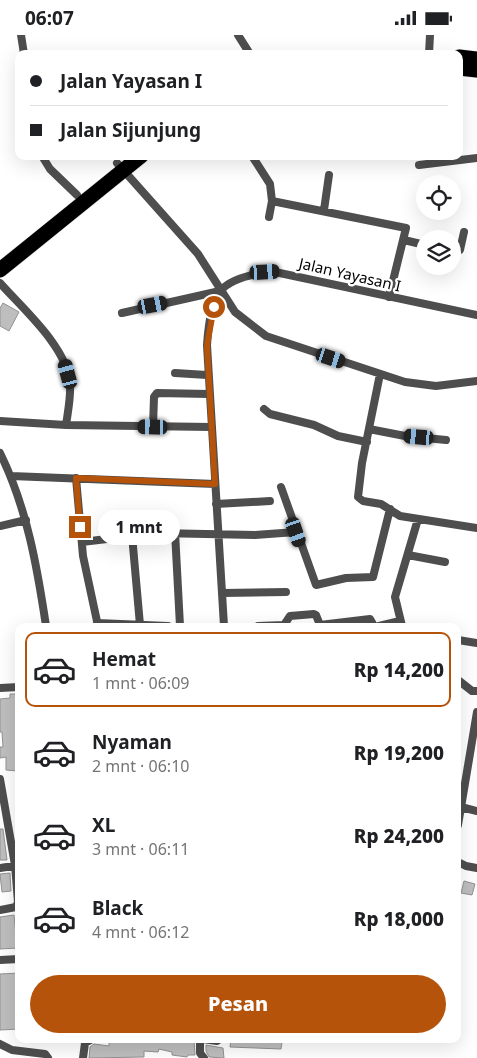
<!DOCTYPE html>
<html lang="id">
<meta charset="utf-8">
<style>
:root{--surface:#fff;--page:#f2f2f2;--text:#202124;--muted:#757577;--line:#e0e0e0;--accent:#b45309}
body{margin:0;font-family:"Noto Sans",sans-serif;background:var(--page);color:var(--text);height:100vh;display:flex;flex-direction:column;font-size:19px;white-space:nowrap}
*{box-sizing:border-box;margin:0}
p{font-size:16px;color:var(--muted)}
.icon{flex:none;width:28px;height:28px;fill:none;stroke:currentColor;stroke-width:2;stroke-linecap:round;stroke-linejoin:round}
.map{position:relative;flex:1;overflow:hidden}
.side{position:absolute;left:15px;top:588px;width:446px;height:420px;display:flex;flex-direction:column;background:var(--surface);border-radius:10px;box-shadow:0 5px 20px #0002}
.side>*{flex:none}
.top-card{position:absolute;left:15px;top:15px;width:448px;height:110px;border-radius:10px;box-shadow:0 5px 20px #0002;display:grid;align-content:center;height:110px;padding:0 15px;background:var(--surface)}
.buttons{position:absolute;left:416px;top:140px;display:grid;gap:10px}
.buttons a{display:grid;place-items:center;width:45px;height:45px;border-radius:50%;background:var(--surface);box-shadow:0 5px 20px #0002;font-size:25px}
.end{position:absolute;width:22px;height:22px;margin:-11px;border:6px solid #b45309;background:#fff;box-shadow:0 0 0 2px #fff}
.from{border-radius:50%}
.bubble{position:absolute;height:35px;border-radius:18px;background:var(--surface);box-shadow:0 5px 20px #0002;font-size:16px;font-weight:800;line-height:35px;text-align:center}
.car{position:absolute;width:15px;height:30px;margin:-15px -8px;border-radius:6px;box-shadow:0 0 4px 1px #0007;background:linear-gradient(#222 24%,#8ab4d8 0 40%,#222 0 76%,#8ab4d8 0 86%,#222 0)}
.top-card b{display:flex;align-items:center;gap:18px;height:48px;font-size:19px}
.top-card b+b{border-top:1px solid var(--line)}
.top-card i{width:12px;height:12px;background:var(--text)}
ul{padding:9px 0 0;list-style:none}
li{display:flex;align-items:center;gap:15px;height:75px;margin:0 10px 8px;padding:0 5px;border:2px solid transparent;border-radius:10px}
li div{flex:1}
li b{display:block;font-size:19px}
li em{font-style:normal;font-weight:800}
li.on{border-color:var(--accent)}
li>.icon{width:45px;height:45px;stroke-width:1.5}
.cta{display:flex;gap:10px;margin-top:auto;padding:10px 15px}
.cta a{flex:1;height:58px;border-radius:30px;background:var(--accent);color:#fff;font-size:20px;font-weight:800;line-height:58px;text-align:center}
.status{display:flex;justify-content:space-between;align-items:center;height:35px;padding:0 25px;background:var(--surface);direction:ltr}
.status svg{height:14px;fill:currentColor}
.map>svg:first-child{display:block}
</style>
<div class="status"><b>06:07</b><svg viewBox="0 0 49 12"><path d="M0 12V9h3v3zM5 12V6h3v6zM10 12V3h3v9zM15 12V0h3v12zM26 1h20v11H26zM47 4h2v5h-2z"/></svg></div>
<div class="map">
<svg width="477" height="1023" viewBox="0 0 477 1023">
<rect width="100%" height="100%" fill="#fff"/>
<!-- building -->
<path fill="#bebebe" stroke="#929292" d="M3 268 19 277 9 296 0 291V273Z
M10 659H18V736L6 735V722L0 723V712H3L2 697H0V664L10 663Z
M0 794H3L7 825H0Z
M10 838 11 856 2 857 0 839Z
M464 846 475 849 472 860 461 858Z
M14 880 16 900H19V913L0 914V882Z
M19 938V994L0 995V939Z
M109 1004H194L195 1020H188L187 1022 172 1020V1017L159 1014 158 1017 144 1016V1022L89 1023 90 1012 94 1009 109 1011Z
M231 1004H278V1007H282L281 1014 230 1012Z
M206 1010 223 1013 224 1023 209 1022 206 1016Z"/>
<g fill="none" stroke-linecap="round" stroke-linejoin="round">
<defs>
<path id="highway" d="M459 22 477 24
M459 33 477 35
M0 235 141 121"/>
</defs>
<!-- highway casing -->
<use href="#highway" stroke="#dbdbdb" stroke-width="16"/>
<!-- street -->
<path stroke="#4e4e4e" stroke-width="8" d="M21 0 24 19
M238 0 250 19
M429 19 430 0
M42 121 50 134 77 160
M252 121 270 149 272 166
M117 128 198 219 235 277 266 301 405 347 436 351 477 346
M419 130 477 123
M324 175 329 140
M269 182 272 166 406 193 389 262
M404 205 425 210
M452 217 460 215 464 197
M0 248C23 274 67 312 70 348 71 362 68 376 66 390
M122 278 220 256
M175 338 207 340
M380 339 362 428 358 462 363 466 381 469 400 481 477 493
M264 374 270 379 314 390 338 401 367 407
M0 386 66 390 212 392
M153 392 154 362 157 358 209 359
M369 394 405 401 446 405
M0 418C27 473 37 531 46 591
M11 441 215 449
M76 443 83 521 98 591
M281 452 316 550 346 543 373 542 390 474
M216 469 270 466
M0 491 26 485
M175 497 180 591
M132 500 140 590
M82 507 157 498 255 500 296 497
M408 520 445 527
M222 558 286 557
M97 588 168 591
M224 591 207 310C208 296 211 266 220 256 233 242 258 238 275 237L477 280
M258 591 284 590 290 581 314 579 316 580 320 590 370 584 374 591
M379 591 400 586
M402 591 395 562 418 484
M458 605 477 608
M458 645 472 656H477
M0 653 19 652
M0 744 15 830 18 867 16 872 0 875
M461 772 477 776
M458 790 477 677
M458 827 466 831 477 833
M0 833 19 830
M0 925 19 924
M200 1004V1018L204 1023
M203 1004 217 1006 220 1004
M0 1009 12 1015 45 1019 48 1023
M83 1023 85 1008 92 1004"/>
<!-- highway -->
<use href="#highway" stroke="#000" stroke-width="15"/>
</g>
<g fill="none" stroke-linecap="round" stroke-linejoin="round">
<!-- route -->
<path stroke="#b45309" stroke-width="6" d="M80 492 76 443 215 449 207 310 214 272"/>
</g>
<g text-anchor="middle" dominant-baseline="central" stroke-width="4.5" stroke-linejoin="round" paint-order="stroke">
<!-- street labels -->
<g font-size="15" fill="#000" stroke="#fff">
<text transform="translate(350 239) rotate(13)">Jalan Yayasan I</text>
</g>
</g>
</svg>
<div class="buttons">
<a><svg class="icon" aria-label="locate" viewBox="0 0 24 24"><circle cx="12" cy="12" r="6"/><path d="M12 2v4M12 18v4M2 12h4M18 12h4"/></svg></a>
<a><svg class="icon" aria-label="layers" viewBox="0 0 24 24"><path d="M12 4l9 5-9 5-9-5zM3 14l9 5 9-5"/></svg></a>
</div>
<i class="end from" style="left:214px;top:272px"></i>
<i class="end" style="left:80px;top:492px"></i>
<div class="bubble" style="left:98px;top:475px;width:82px">1 mnt</div>
<i class="car" style="left:265px;top:237px;rotate:87deg"></i>
<i class="car" style="left:153px;top:270px;rotate:79deg"></i>
<i class="car" style="left:331px;top:323px;rotate:108deg"></i>
<i class="car" style="left:68px;top:339px;rotate:345deg"></i>
<i class="car" style="left:153px;top:392px;rotate:271deg"></i>
<i class="car" style="left:419px;top:402px;rotate:275deg"></i>
<i class="car" style="left:296px;top:497px;rotate:161deg"></i>
<div class="top-card">
<b><i class="from"></i>Jalan Yayasan I</b>
<b><i></i>Jalan Sijunjung</b>
</div>
<section class="side">
<ul>
<li class="on"><svg class="icon" aria-label="car" viewBox="0 0 24 24"><path d="M5 17H2v-5l4-1 3-4h7l3 4 3 1v5h-3M9 17h6M6 11h13"/><circle cx="7" cy="17" r="2"/><circle cx="17" cy="17" r="2"/></svg><div><b>Hemat</b><p>1 mnt · 06:09</p></div><em>Rp 14,200</em></li>
<li><svg class="icon" aria-label="car" viewBox="0 0 24 24"><path d="M5 17H2v-5l4-1 3-4h7l3 4 3 1v5h-3M9 17h6M6 11h13"/><circle cx="7" cy="17" r="2"/><circle cx="17" cy="17" r="2"/></svg><div><b>Nyaman</b><p>2 mnt · 06:10</p></div><em>Rp 19,200</em></li>
<li><svg class="icon" aria-label="car" viewBox="0 0 24 24"><path d="M5 17H2v-5l4-1 3-4h7l3 4 3 1v5h-3M9 17h6M6 11h13"/><circle cx="7" cy="17" r="2"/><circle cx="17" cy="17" r="2"/></svg><div><b>XL</b><p>3 mnt · 06:11</p></div><em>Rp 24,200</em></li>
<li><svg class="icon" aria-label="car" viewBox="0 0 24 24"><path d="M5 17H2v-5l4-1 3-4h7l3 4 3 1v5h-3M9 17h6M6 11h13"/><circle cx="7" cy="17" r="2"/><circle cx="17" cy="17" r="2"/></svg><div><b>Black</b><p>4 mnt · 06:12</p></div><em>Rp 18,000</em></li>
</ul>
<div class="cta"><a>Pesan</a></div>
</section>
</div>
